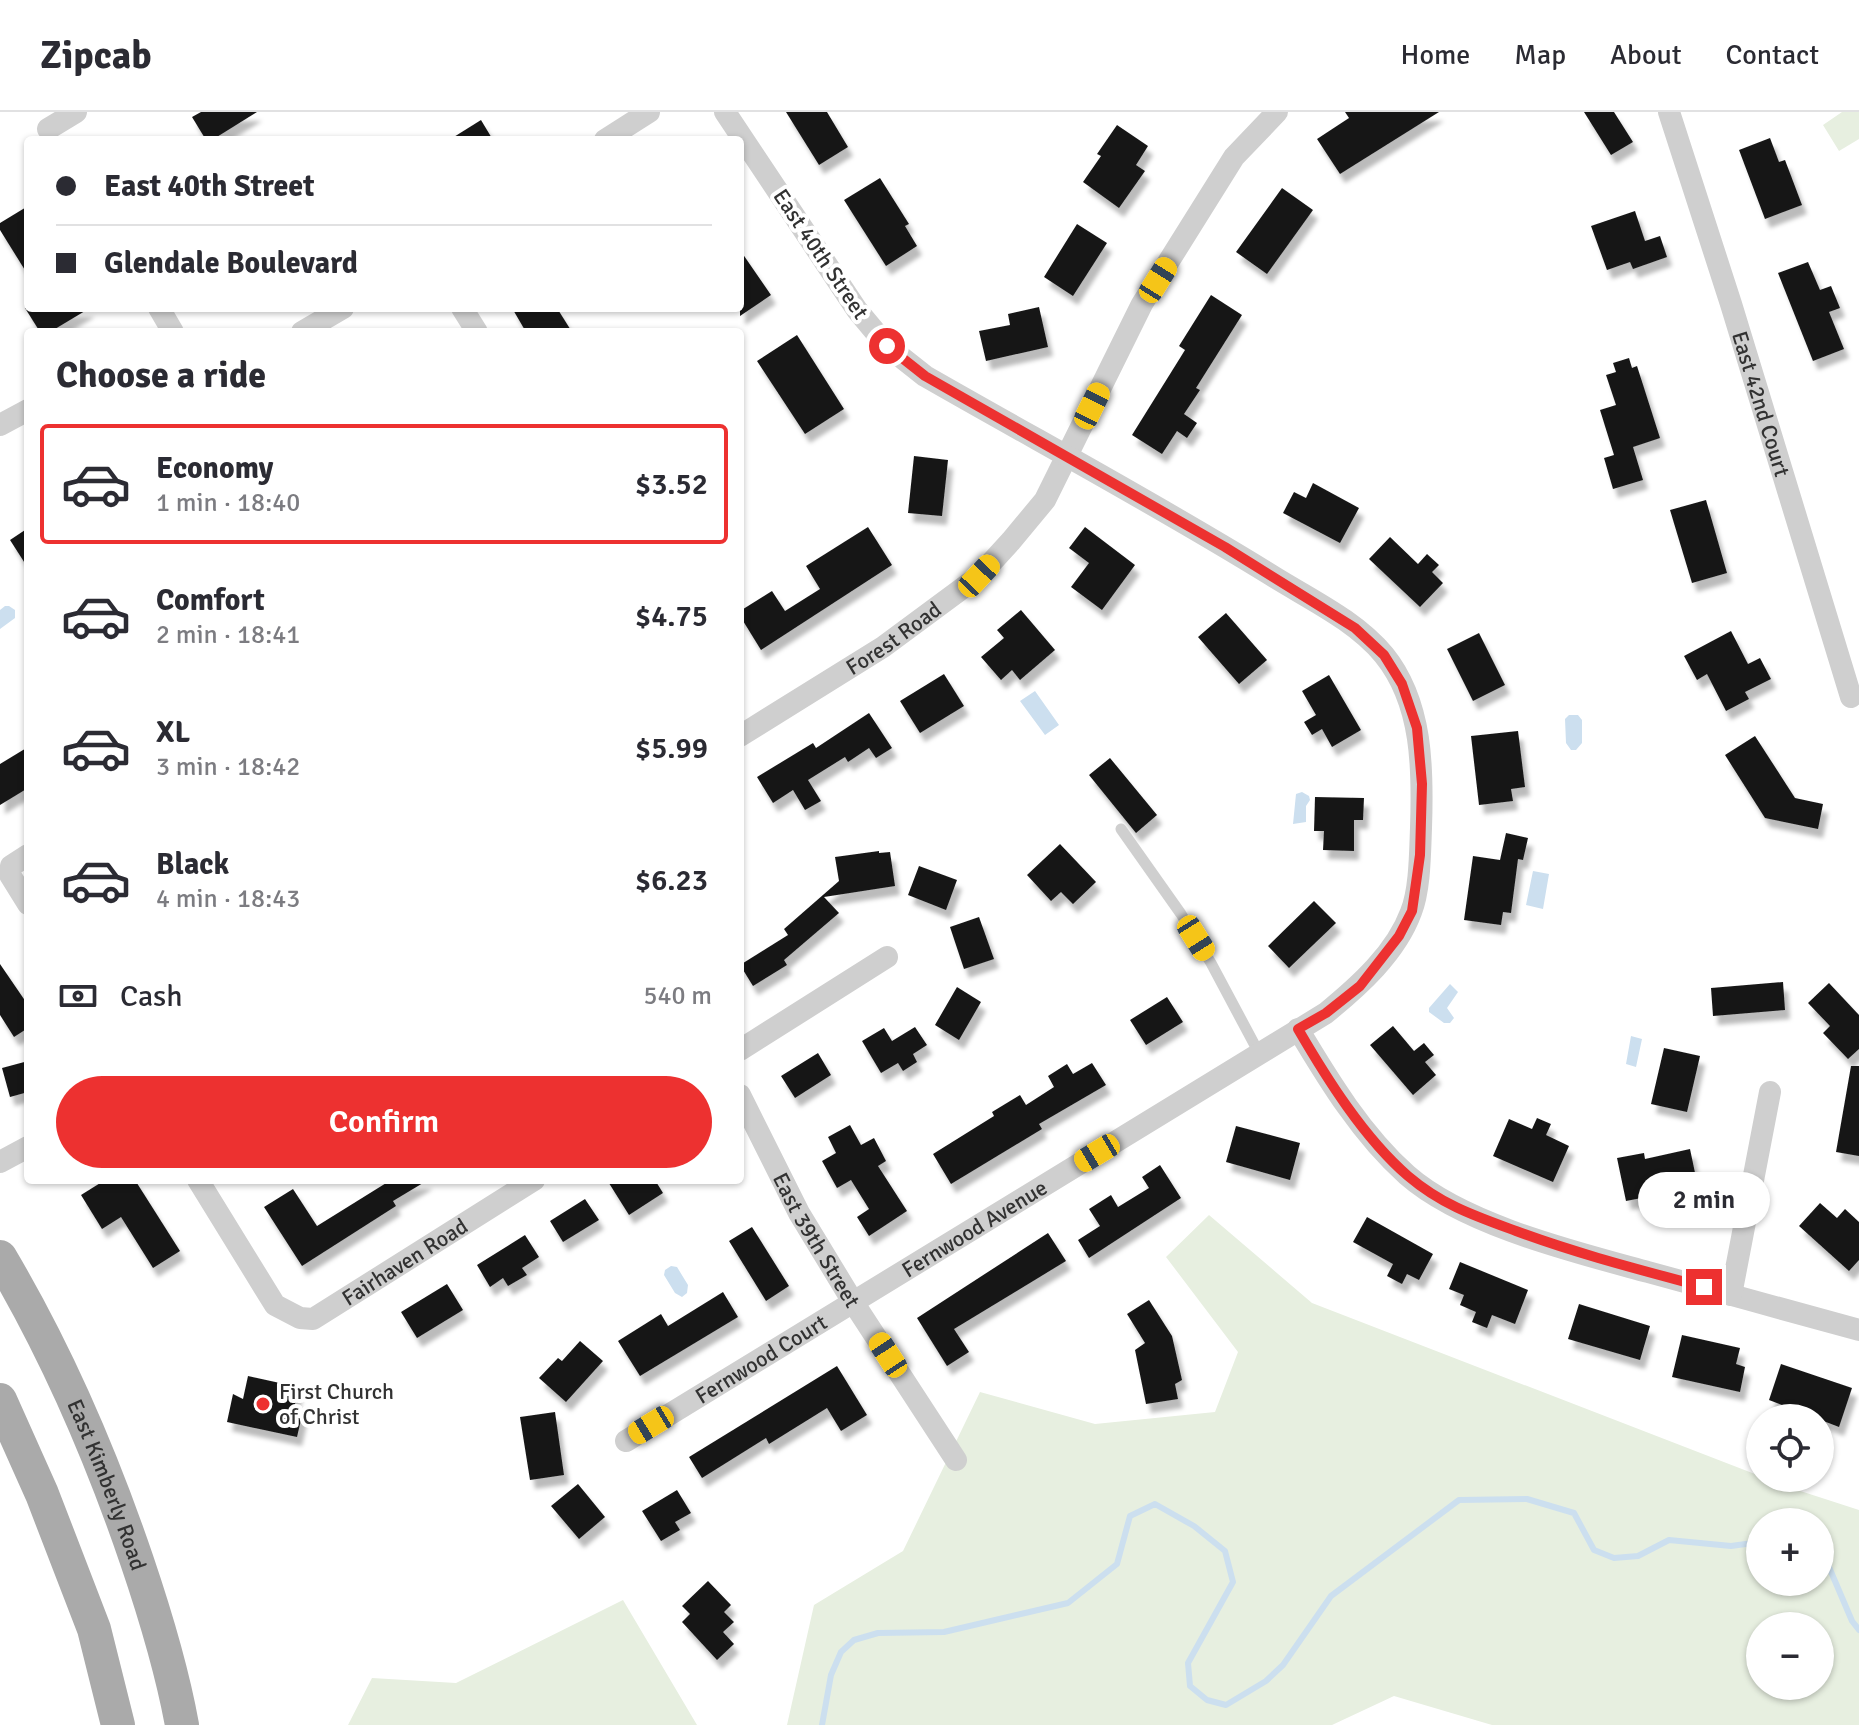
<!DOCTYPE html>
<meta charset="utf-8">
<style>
:root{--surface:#fff;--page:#f7f7f7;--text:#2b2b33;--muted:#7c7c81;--line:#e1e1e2;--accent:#ed3130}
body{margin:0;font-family:Signika,sans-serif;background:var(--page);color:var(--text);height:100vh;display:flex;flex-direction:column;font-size:30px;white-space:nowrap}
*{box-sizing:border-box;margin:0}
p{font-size:26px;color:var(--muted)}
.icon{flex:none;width:44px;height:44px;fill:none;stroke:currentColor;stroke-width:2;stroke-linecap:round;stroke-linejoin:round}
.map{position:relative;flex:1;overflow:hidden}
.drawer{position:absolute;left:24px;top:216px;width:720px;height:856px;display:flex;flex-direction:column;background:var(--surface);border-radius:8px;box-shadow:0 2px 6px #0004}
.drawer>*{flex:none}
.hud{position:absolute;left:24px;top:24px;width:720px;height:176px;border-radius:8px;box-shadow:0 2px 6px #0004;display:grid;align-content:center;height:176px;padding:0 32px;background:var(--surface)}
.buttons{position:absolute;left:1746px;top:1292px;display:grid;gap:16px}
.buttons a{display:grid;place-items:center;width:88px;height:88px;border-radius:50%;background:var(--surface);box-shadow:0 2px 6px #0004;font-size:40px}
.end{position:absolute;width:36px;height:36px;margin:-18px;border:10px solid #ed3130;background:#fff;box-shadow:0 0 0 4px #fff}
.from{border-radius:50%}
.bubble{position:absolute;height:56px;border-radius:28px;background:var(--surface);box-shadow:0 2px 6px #0004;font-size:26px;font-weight:600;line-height:56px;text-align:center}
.car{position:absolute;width:24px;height:48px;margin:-24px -12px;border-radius:10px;box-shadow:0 0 6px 2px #0007;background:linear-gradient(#f5c518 24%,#345 0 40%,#f5c518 0 76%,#345 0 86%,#f5c518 0)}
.hud b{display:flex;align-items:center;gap:28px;height:76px;font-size:30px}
.hud b+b{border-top:2px solid var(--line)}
.hud i{width:20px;height:20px;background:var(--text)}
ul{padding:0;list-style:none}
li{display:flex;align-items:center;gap:24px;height:120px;margin:0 16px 12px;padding:0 16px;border:4px solid transparent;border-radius:8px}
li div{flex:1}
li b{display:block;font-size:30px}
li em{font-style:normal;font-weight:600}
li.on{border-color:var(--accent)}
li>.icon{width:72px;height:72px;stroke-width:1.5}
h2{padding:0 32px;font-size:36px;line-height:96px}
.pay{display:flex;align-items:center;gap:20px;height:88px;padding:0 32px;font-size:30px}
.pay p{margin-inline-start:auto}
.button{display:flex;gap:16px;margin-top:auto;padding:16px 32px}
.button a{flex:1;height:92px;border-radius:48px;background:var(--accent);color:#fff;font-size:32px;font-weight:600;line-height:92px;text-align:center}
header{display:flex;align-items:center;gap:48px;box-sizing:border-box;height:112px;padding:0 40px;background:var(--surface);border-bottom:2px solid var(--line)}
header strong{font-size:38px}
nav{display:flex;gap:44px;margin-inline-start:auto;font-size:28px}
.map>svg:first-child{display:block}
</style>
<header>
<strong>Zipcab</strong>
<nav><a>Home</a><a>Map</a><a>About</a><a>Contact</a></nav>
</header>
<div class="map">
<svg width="1859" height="1613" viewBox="0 0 1859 1613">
<defs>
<filter id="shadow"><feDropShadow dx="5" dy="9" stdDeviation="2" flood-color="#0004"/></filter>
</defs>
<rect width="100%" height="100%" fill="#fff"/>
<!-- green -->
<path fill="#e7efe0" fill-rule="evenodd" d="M1842 0H1859V27L1839 39 1823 13Z
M1209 1103 1312 1191 1760 1364V1366L1859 1398V1613H1492L1394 1584 1332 1613H787L814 1493 903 1439 980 1280 1095 1312 1215 1300 1238 1240 1166 1145ZM1760 1410H1820V1470H1760ZM1760 1514H1820V1574H1760Z
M623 1488 697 1613H348L372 1566 456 1571Z"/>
<!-- water -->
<path fill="#ccdfef" d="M5 494H9L15 498V506L0 517V498Z
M1035 579 1059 613 1045 623 1020 589Z
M1569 603H1578L1582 608V631L1576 638H1571L1566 631 1565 607Z
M1302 680 1309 684 1310 688 1306 694V710L1293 712 1296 682Z
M1533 759 1549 762 1543 797 1526 793Z
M1450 872 1458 880 1447 896 1454 906 1450 911H1444L1429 900V896Z
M1631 924 1642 927 1636 955 1626 952Z
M671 1154 677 1155 688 1173 687 1181 682 1185 675 1181 664 1163 665 1158Z"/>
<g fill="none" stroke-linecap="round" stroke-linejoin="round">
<!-- stream -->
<path stroke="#ccdfef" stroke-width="6" d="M1820 1444 1826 1448 1852 1509 1859 1518
M822 1613 831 1563 841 1540 854 1528 878 1521 944 1520 1068 1491 1117 1452 1130 1404 1155 1392 1194 1414 1225 1439 1233 1470 1188 1551 1190 1574 1207 1588 1226 1593 1266 1569 1283 1553 1331 1484 1459 1388 1527 1387 1574 1401 1594 1438 1614 1446 1638 1444 1669 1428 1731 1434 1760 1430"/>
</g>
<!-- building -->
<path fill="#191919" filter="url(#shadow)" d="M201 0H257L212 28H206L192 5Z
M786 0H827L848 35 819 53Z
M1345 0H1439L1340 62 1317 27 1349 6Z
M1584 0H1614L1633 30 1611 43Z
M481 8 493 28H449Z
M1117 13 1148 34 1136 53 1145 59 1119 96 1083 70 1101 44 1097 42Z
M1770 26 1779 50 1785 48 1802 93 1765 107 1739 38Z
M880 66 909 112 905 114 917 134 886 154 844 88Z
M1282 76 1313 98 1267 162 1236 140Z
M28 94V163L0 118V111Z
M1635 99 1645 129 1660 124 1667 145 1633 157 1630 150 1607 158 1591 114Z
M1077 112 1107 131 1073 184 1044 165Z
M740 138 771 183 740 204Z
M1808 150 1820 178 1831 174 1840 196 1829 200 1844 237 1813 249 1778 161Z
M1211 183 1242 203 1196 276 1200 278 1184 302 1197 311 1187 326 1177 319 1162 342 1132 323 1185 238 1179 234Z
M1039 195 1048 235 986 249 979 219 1010 213 1008 202Z
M25 196H90L50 220H40Z
M512 196H557L572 220H526Z
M797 223 844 297 805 322 757 249Z
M1629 246 1632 256 1637 254 1660 326 1633 335 1643 368 1613 377 1604 346 1614 343 1600 298 1616 293 1606 263 1616 260 1613 251Z
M914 344 948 348 942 404 908 401Z
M1313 371 1359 396 1340 431 1283 401 1294 380 1306 386Z
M1706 388 1727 461 1692 471 1670 398Z
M868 415 892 453 761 538 740 504V499L772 479 785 499 820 477 806 454Z
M1085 415 1135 453 1102 498 1071 475 1089 451 1069 436Z
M28 416V456L10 428Z
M1390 425 1418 452 1427 442 1439 453 1432 460 1443 471 1420 495 1369 447Z
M1021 498 1055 538 1020 568 1012 558 1001 568 981 545 1004 526 997 518Z
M1226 501 1267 548 1239 572 1198 525Z
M1731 519 1748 552 1760 546 1771 567 1745 580 1749 587 1726 599 1707 562 1697 568 1684 544Z
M1479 521 1505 573 1473 589 1447 537Z
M944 562 964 594 920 621 900 589Z
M1329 563 1361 618 1332 635 1322 617 1312 623 1304 610 1316 603 1302 579Z
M869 601 892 636 876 646 869 636 848 650 845 645 808 668 821 689 805 698 793 678 773 691 757 665 813 631 816 636Z
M1518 619 1525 675 1511 677 1513 689 1479 693 1471 624Z
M1755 624 1795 686 1823 692 1818 717 1765 706 1725 643Z
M28 635V676L0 693V652Z
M1110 646 1157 703 1136 721 1089 663Z
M1315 685 1364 686 1363 708H1354V739L1323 738 1324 719H1314Z
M1506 721 1528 726 1523 748 1518 747 1511 801 1503 800 1501 813 1464 808 1473 744 1500 748Z
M1060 732 1096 770 1073 792 1061 780 1051 789 1027 763Z
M879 739V741L890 740 895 774 824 785 839 801 784 848 787 853 753 874 740 853 788 823 784 817 839 769 835 745Z
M919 754 957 768 946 798 908 783Z
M1314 789 1336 811 1289 856 1268 834Z
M979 805 994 847 964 857 950 815Z
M0 852 28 893V916L14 925 0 903Z
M1783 870 1785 898 1713 904 1711 876Z
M1829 871 1859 903V937L1848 947 1823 921 1830 914 1808 891Z
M957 875 981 890 959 928 935 913Z
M1167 885 1183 910 1146 933 1130 908Z
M1393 914 1414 939 1424 931 1434 943 1425 950 1436 963 1413 983 1370 933Z
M915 915 927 933 913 942 917 950 903 959 898 951 881 961 862 929 884 916 892 929Z
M1664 936 1700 944 1687 1000 1651 992Z
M818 941 831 963 795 986 781 964Z
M28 949V980L10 985 2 956Z
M1092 951 1106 973 1039 1012 1042 1017 951 1072 933 1042 994 1004 992 1000 1020 983 1026 993 1054 975 1048 964 1067 952 1073 962Z
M1851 954H1859V1044L1836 1040Z
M1537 1006 1551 1012 1546 1023 1569 1034 1553 1070 1493 1044 1509 1007 1532 1017Z
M850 1013 861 1033 874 1026 886 1049 878 1054 907 1099 869 1124 857 1105 869 1097 851 1068 837 1076 822 1049 836 1041 828 1025Z
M1236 1014 1300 1031 1290 1068 1226 1050Z
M1690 1037 1698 1075 1626 1089 1617 1046 1644 1041 1645 1047Z
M1160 1053 1181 1086 1089 1146 1078 1128 1100 1114 1089 1097 1111 1083 1118 1095 1149 1076 1142 1065Z
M105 1068H135L180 1139 153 1156 121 1105 102 1117 81 1083Z
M391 1068H428L393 1089 396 1094 302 1154 264 1095 293 1077 317 1114Z
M607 1068H655L663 1081 629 1103Z
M585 1087 599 1108 563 1130 550 1109Z
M1820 1091 1837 1106 1845 1097 1859 1110V1148L1849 1159 1799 1114Z
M1367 1105 1433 1142 1419 1168 1407 1162 1402 1172 1387 1164 1393 1152 1353 1130Z
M752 1115 789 1174 766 1189 729 1129Z
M1048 1121 1066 1149 954 1217 969 1240 947 1254 917 1206Z
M525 1123 539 1145 522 1156 527 1163 508 1174 503 1166 490 1175 477 1153Z
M1460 1150 1528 1178 1515 1212 1492 1203 1487 1216 1472 1210 1476 1200 1460 1193 1464 1183 1449 1177Z
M447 1172 463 1198 417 1226 401 1200Z
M723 1180 738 1205 640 1264 618 1229 661 1202 668 1214Z
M1149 1188 1172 1224 1182 1268 1175 1272 1178 1287 1146 1292 1135 1238 1145 1231 1127 1202Z
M1579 1192 1650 1214 1640 1248 1568 1227Z
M1682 1223 1740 1236 1736 1252 1745 1255 1740 1280 1672 1265Z
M580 1229 603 1249 566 1290 539 1266 558 1246 562 1249Z
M1781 1252 1852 1276 1839 1315 1769 1288Z
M837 1254 867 1303 841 1319 827 1296 769 1332 766 1326 702 1366 689 1345Z
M248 1264 298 1275 294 1298 303 1299 297 1325 227 1310 233 1282 243 1287Z
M555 1300 564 1363 530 1368 520 1305Z
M578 1372 605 1405 579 1427 551 1394Z
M677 1378 691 1401 675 1410 680 1418 661 1429 642 1399Z
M708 1469 731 1493 724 1500 734 1510 723 1520 734 1532 717 1548 682 1510 690 1502 682 1494Z"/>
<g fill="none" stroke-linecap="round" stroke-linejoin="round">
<!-- lane -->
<path stroke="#cfcfcf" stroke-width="11" d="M1121 717 1181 802 1211 851 1259 941"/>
<!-- street -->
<g stroke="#cfcfcf" stroke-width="22">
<path id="s1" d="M1669 0 1731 192 1851 585"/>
<path d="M48 17 76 0"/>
<path d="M605 28 649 0"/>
<path d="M159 196 173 220"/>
<path d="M462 196 477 220"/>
<path d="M302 220 343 196"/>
<path d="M0 313 28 298"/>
<path id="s2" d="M740 624 883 535 979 464 1011 429 1045 388 1142 192 1234 45 1277 0"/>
<path d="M28 743 11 754 10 763 28 792"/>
<path d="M1298 917C1329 969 1362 1023 1407 1063 1464 1113 1575 1140 1648 1160 1718 1179 1789 1199 1859 1218"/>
<path d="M740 938 887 845"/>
<path id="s3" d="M740 983 799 1101 853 1190 956 1348"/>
<path d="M0 1050 28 1035"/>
<path id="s4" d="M198 1068 275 1193 300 1206 313 1207 534 1068"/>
<path d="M1731 1183 1770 980"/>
<path id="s5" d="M626 1329 1326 901C1359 874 1396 841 1411 800 1420 778 1420 741 1421 716 1423 658 1423 591 1384 543 1355 508 1309 487 1271 463 1158 393 1040 330 925 264L887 234 857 198 725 0"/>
</g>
<!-- primary -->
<g stroke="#aaa" stroke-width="34">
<path id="s6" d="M0 1145C57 1241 101 1343 137 1449 155 1502 172 1558 182 1613"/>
<path d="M0 1288 42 1382 94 1517 118 1613"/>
</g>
</g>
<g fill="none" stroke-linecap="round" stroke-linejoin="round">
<!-- route -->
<path stroke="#ed3130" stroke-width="10" d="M887 234 925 264 1225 435 1355 516 1384 543 1402 572 1417 616 1422 672 1420 743 1412 799 1399 824 1360 874 1326 901 1298 917C1327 967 1364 1026 1408 1064 1442 1093 1475 1104 1516 1119 1578 1142 1641 1158 1704 1175"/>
</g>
<!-- markers -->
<circle fill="#ed3130" stroke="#fff" stroke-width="3" cx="263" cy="1292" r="8"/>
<g text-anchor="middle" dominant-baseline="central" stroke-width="8" stroke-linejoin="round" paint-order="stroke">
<!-- street labels -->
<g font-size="22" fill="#323232" stroke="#fff">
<text transform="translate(821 142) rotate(56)">East 40th Street</text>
<text stroke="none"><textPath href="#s1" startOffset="306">East 42nd Court</textPath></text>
<text stroke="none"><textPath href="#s2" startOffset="182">Forest Road</textPath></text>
<text stroke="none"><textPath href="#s5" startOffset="408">Fernwood Avenue</textPath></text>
<text stroke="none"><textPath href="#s3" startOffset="164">East 39th Street</textPath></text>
<text stroke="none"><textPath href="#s4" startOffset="296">Fairhaven Road</textPath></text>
<text stroke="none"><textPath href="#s5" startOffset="158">Fernwood Court</textPath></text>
<text stroke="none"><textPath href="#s6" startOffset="252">East Kimberly Road</textPath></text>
</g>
<!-- poi labels -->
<g font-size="22" fill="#323232" stroke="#fff" text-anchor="start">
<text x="279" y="1279">First Church<tspan x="279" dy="25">of Christ</tspan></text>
</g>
</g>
</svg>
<div class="buttons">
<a><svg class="icon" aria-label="locate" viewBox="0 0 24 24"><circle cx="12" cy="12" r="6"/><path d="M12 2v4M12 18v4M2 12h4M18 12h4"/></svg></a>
<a>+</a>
<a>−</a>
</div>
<i class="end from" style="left:887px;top:234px"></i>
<i class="end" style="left:1704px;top:1175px"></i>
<div class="bubble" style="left:1638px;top:1060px;width:132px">2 min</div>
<i class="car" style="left:1158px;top:168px;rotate:32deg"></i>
<i class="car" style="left:1092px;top:294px;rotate:26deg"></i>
<i class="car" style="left:979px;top:464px;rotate:43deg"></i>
<i class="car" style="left:1196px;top:826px;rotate:148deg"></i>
<i class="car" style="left:1097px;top:1041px;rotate:239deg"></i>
<i class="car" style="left:888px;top:1243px;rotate:327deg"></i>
<i class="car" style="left:651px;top:1313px;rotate:239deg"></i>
<div class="hud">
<b><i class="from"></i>East 40th Street</b>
<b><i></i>Glendale Boulevard</b>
</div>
<section class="drawer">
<h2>Choose a ride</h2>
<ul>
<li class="on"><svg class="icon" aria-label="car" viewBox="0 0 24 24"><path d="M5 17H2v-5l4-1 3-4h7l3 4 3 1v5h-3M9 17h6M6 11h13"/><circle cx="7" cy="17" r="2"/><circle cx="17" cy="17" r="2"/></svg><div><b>Economy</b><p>1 min · 18:40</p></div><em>$3.52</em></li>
<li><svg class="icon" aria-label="car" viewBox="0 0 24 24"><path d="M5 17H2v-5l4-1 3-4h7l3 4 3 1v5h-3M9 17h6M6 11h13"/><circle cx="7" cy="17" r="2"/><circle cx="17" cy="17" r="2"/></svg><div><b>Comfort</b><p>2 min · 18:41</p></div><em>$4.75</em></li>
<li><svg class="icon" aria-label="car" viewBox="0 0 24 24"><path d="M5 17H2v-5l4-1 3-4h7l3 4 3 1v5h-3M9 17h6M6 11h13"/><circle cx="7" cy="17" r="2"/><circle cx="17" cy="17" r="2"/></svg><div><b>XL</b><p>3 min · 18:42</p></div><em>$5.99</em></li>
<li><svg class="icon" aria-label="car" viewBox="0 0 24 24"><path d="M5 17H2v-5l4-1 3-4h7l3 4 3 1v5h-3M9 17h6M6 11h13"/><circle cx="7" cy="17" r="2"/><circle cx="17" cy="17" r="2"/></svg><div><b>Black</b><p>4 min · 18:43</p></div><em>$6.23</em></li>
</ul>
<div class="pay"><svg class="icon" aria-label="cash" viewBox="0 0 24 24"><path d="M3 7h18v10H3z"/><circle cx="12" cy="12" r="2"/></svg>Cash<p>540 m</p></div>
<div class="button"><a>Confirm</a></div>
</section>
</div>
